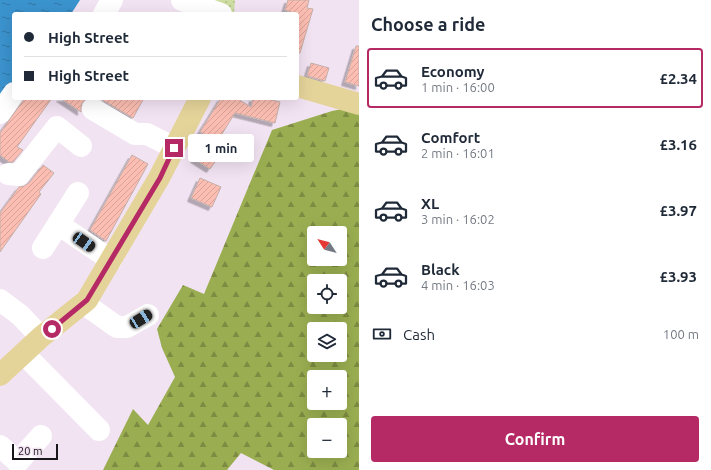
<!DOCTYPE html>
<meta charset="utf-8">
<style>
:root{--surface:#fff;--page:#f2f2f3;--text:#1f2937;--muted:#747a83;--line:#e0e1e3;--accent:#b52a65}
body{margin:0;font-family:Ubuntu,sans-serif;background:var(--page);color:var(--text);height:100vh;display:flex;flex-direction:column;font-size:15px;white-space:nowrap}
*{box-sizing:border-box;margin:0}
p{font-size:13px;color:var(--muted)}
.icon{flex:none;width:22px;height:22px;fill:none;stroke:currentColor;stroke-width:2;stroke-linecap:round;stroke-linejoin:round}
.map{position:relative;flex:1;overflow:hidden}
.sheet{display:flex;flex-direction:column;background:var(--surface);width:352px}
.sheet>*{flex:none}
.guide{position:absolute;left:12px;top:12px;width:287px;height:88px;border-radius:4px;box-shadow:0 4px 16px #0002;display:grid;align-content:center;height:88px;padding:0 12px;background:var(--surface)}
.needle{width:26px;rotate:306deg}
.fabs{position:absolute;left:307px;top:226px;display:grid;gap:8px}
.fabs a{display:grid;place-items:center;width:40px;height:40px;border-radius:4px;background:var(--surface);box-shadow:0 4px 16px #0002;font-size:20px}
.scale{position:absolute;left:12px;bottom:10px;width:46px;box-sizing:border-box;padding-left:4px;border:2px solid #1a151a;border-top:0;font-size:11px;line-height:14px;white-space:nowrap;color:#1a151a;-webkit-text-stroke:3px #f2e3f2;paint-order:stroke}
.end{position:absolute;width:18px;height:18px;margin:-9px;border:5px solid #b52a65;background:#fff;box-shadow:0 0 0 2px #fff}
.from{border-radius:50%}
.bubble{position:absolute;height:28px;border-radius:4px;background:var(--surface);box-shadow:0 4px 16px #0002;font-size:13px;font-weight:700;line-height:28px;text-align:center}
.car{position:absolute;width:12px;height:24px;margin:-12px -6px;border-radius:5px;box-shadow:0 0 3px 1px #0007;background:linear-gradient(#222 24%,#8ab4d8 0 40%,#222 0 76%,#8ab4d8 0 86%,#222 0)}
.guide b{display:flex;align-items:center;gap:14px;height:38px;font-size:15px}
.guide b+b{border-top:1px solid var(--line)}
.guide i{width:10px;height:10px;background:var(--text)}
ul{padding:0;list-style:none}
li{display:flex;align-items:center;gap:12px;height:60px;margin:0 8px 6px;padding:0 4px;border:2px solid transparent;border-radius:4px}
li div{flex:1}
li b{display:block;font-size:15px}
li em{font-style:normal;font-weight:700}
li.active{border-color:var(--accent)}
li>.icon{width:36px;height:36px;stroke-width:1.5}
h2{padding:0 12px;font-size:18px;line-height:48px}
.pay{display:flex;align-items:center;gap:10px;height:44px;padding:0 12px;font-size:15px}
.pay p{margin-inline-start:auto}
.button{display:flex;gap:8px;margin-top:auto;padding:8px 12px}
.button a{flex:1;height:46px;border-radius:4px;background:var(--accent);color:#fff;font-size:16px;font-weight:700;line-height:46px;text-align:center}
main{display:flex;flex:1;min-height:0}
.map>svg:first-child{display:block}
</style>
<main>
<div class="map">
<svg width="359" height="470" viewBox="0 0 359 470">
<defs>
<pattern id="forest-firs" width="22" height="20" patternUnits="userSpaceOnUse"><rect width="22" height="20" fill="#9aae51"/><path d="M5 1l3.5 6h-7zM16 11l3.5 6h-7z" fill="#7d8c42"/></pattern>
<pattern id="park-dots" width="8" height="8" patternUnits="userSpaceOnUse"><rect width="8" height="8" fill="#cedda2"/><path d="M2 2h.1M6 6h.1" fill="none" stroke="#b0bd8b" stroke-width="1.8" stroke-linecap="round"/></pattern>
<pattern id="water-ripples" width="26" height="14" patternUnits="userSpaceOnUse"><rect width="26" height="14" fill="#3b93ce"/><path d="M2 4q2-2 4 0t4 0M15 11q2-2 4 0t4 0" fill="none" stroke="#3177a6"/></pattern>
<pattern id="building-hatch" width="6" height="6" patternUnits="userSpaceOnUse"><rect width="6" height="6" fill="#fcbeb2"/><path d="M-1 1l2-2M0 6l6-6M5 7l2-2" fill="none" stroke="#d7a298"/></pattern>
<filter id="shadow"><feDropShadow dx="-3.5" dy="3.5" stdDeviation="0" flood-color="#0004"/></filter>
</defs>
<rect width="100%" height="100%" fill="#f2e3f2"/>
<!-- forest -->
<path fill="url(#forest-firs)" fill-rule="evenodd" d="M347 108 359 112V470H274L241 453 227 470H103L133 409 148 425 175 377 162 348 157 329 183 285 204 294 272 130 332 111ZM314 233H340V259H314ZM314 281H340V307H314ZM314 329H340V355H314ZM314 377H340V403H314ZM314 425H340V451H314Z"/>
<!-- park -->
<path fill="url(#park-dots)" d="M198 0H235L234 13Z"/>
<!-- water -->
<path fill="url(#water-ripples)" d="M0 0H80L71 14H14V85L0 104Z"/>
<!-- building -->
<path fill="url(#building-hatch)" stroke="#c4afaa" filter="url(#shadow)" d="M288 0H309L307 8 313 9 300 53H297V14L285 10Z
M356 46H359V86L345 82Z
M311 63 329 68 325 81 307 76Z
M25 98H52L17 147 23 150 13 162H9L0 155V133Z
M60 98H87L82 103 81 108V112Z
M99 98H144L133 118Z
M221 98H236L251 107 253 98H263L280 102 275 123 235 113 217 142 221 146 214 157 217 159 210 169 194 159 201 148 197 145 204 134 200 132Z
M132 155 148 164 106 241 90 230Z
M43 165 54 173 39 192 41 194 0 252V213L19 187 24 186 29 183Z
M200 178 221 187 212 207 191 198Z"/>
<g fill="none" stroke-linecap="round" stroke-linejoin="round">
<!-- minor -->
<path stroke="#fff" stroke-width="22" d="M182 0 221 14
M104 14 112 0
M93 109 135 134H147L175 148
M0 113 14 93
M8 174 19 175 57 127 81 146
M58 224 111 260
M43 248 78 193
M0 300 20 315 41 337
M83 303 117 327H127L148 315
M25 353 31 361 99 430
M0 446 18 462 41 436"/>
<!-- major -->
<path stroke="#e5d49a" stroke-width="22" d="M297 86 359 104
M0 375 41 337 87 300 159 178 200 98"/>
</g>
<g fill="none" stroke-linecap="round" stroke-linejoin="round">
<!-- route -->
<path stroke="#b52a65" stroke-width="5" d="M52 329 87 300 160 178 174 148"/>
</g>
</svg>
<div class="fabs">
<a><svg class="needle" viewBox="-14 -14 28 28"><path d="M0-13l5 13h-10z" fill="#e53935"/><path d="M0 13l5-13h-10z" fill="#747a83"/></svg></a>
<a><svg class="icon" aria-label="locate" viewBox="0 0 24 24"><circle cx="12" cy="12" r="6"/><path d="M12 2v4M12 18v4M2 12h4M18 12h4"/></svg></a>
<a><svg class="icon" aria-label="layers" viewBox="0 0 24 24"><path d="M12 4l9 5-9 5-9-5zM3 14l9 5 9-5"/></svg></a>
<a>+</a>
<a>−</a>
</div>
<div class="scale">20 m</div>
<i class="end from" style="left:52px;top:329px"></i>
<i class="end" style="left:174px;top:148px"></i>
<div class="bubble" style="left:188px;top:134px;width:66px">1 min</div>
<i class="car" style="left:84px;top:242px;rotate:124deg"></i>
<i class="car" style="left:141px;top:319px;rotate:58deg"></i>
<div class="guide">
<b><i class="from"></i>High Street</b>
<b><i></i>High Street</b>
</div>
</div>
<section class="sheet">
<h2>Choose a ride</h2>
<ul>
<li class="active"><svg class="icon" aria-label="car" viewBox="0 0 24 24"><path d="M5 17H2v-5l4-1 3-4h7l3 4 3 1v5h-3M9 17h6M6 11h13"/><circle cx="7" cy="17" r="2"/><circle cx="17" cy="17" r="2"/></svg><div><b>Economy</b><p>1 min · 16:00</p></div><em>£2.34</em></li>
<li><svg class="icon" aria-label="car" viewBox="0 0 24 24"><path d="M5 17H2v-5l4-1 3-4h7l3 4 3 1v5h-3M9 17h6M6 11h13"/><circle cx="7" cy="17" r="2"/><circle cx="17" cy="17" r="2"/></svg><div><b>Comfort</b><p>2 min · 16:01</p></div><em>£3.16</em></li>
<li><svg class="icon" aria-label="car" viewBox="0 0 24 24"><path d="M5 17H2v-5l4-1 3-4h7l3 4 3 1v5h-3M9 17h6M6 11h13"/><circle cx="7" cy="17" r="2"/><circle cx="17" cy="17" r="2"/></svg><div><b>XL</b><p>3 min · 16:02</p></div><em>£3.97</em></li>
<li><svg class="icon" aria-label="car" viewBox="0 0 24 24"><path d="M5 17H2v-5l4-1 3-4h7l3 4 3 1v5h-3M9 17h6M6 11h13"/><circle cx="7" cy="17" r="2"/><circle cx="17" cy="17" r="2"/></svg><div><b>Black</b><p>4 min · 16:03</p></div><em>£3.93</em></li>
</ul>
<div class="pay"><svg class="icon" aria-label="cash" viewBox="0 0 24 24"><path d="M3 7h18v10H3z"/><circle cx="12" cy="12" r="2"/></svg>Cash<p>100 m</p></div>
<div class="button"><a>Confirm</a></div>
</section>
</main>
